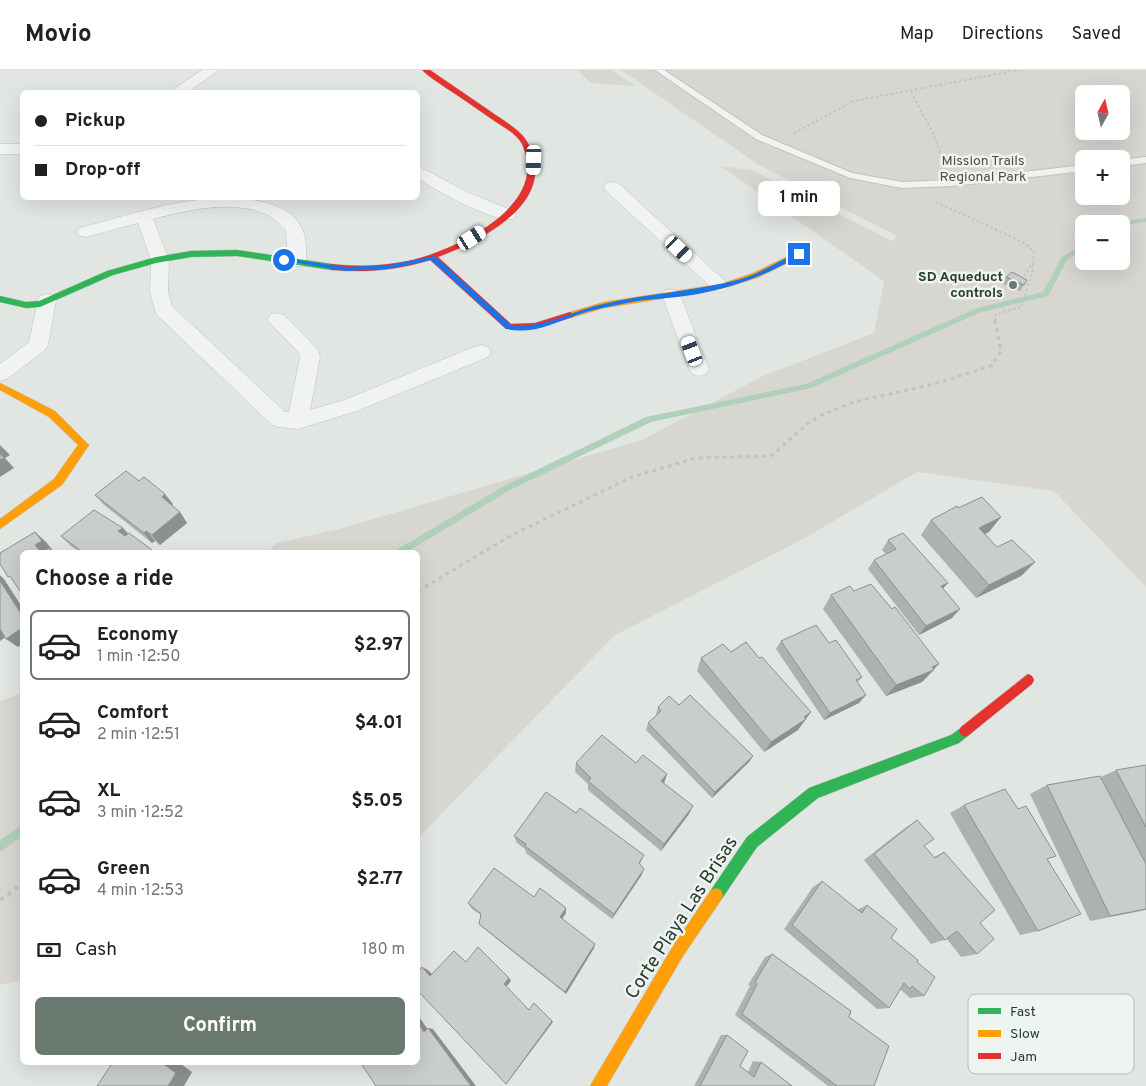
<!DOCTYPE html>
<meta charset="utf-8">
<style>
:root{--surface:#fff;--page:#f2f2f2;--text:#202124;--muted:#757577;--line:#e0e0e0;--accent:#69796f}
body{margin:0;font-family:Overpass,sans-serif;background:var(--page);color:var(--text);height:100vh;display:flex;flex-direction:column;font-size:19px;white-space:nowrap}
*{box-sizing:border-box;margin:0}
p{font-size:16px;color:var(--muted)}
.icon{flex:none;width:28px;height:28px;fill:none;stroke:currentColor;stroke-width:2;stroke-linecap:round;stroke-linejoin:round}
.map{position:relative;flex:1;overflow:hidden}
.panel{position:absolute;left:20px;top:480px;width:400px;height:515px;display:flex;flex-direction:column;background:var(--surface);border-radius:8px;box-shadow:0 5px 20px #0002}
.panel>*{flex:none}
.guide{position:absolute;left:20px;top:20px;width:400px;height:110px;border-radius:8px;box-shadow:0 5px 20px #0002;display:grid;align-content:center;height:110px;padding:0 15px;background:var(--surface)}
.needle{width:32px;rotate:8deg}
.tools{position:absolute;left:1075px;top:15px;display:grid;gap:10px}
.tools a{display:grid;place-items:center;width:55px;height:55px;border-radius:8px;background:var(--surface);box-shadow:0 5px 20px #0002;font-size:25px}
.end{position:absolute;width:22px;height:22px;margin:-11px;border:6px solid #1a73e8;background:#fff;box-shadow:0 0 0 2px #fff}
.from{border-radius:50%}
.bubble{position:absolute;height:35px;border-radius:8px;background:var(--surface);box-shadow:0 5px 20px #0002;font-size:16px;font-weight:700;line-height:35px;text-align:center}
.car{position:absolute;width:15px;height:30px;margin:-15px -8px;border-radius:6px;box-shadow:0 0 4px 1px #0007;background:linear-gradient(#fff 24%,#345 0 40%,#fff 0 76%,#345 0 86%,#fff 0)}
.guide b{display:flex;align-items:center;gap:18px;height:48px;font-size:19px}
.guide b+b{border-top:1px solid var(--line)}
.guide i{width:12px;height:12px;background:var(--text)}
ul{padding:0;list-style:none}
li{display:flex;align-items:center;gap:15px;height:70px;margin:0 10px 8px;padding:0 5px;border:2px solid transparent;border-radius:8px}
li div{flex:1}
li b{display:block;font-size:19px}
li em{font-style:normal;font-weight:700}
li.active{border-color:var(--accent)}
li>.icon{width:45px;height:45px;stroke-width:1.5}
h2{padding:0 15px;font-size:22px;line-height:60px}
.pay{display:flex;align-items:center;gap:12px;height:55px;padding:0 15px;font-size:19px}
.pay p{margin-inline-start:auto}
.primary-button{display:flex;gap:10px;margin-top:auto;padding:10px 15px}
.primary-button a{flex:1;height:58px;border-radius:8px;background:var(--accent);color:#fff;font-size:20px;font-weight:700;line-height:58px;text-align:center}
header{display:flex;align-items:center;gap:30px;box-sizing:border-box;height:70px;padding:0 25px;background:var(--surface);border-bottom:1px solid var(--line)}
header strong{font-size:24px}
nav{display:flex;gap:28px;margin-inline-start:auto;font-size:18px}
.map>svg:first-child{display:block}
</style>
<header>
<strong>Movio</strong>
<nav><a>Map</a><a>Directions</a><a>Saved</a></nav>
</header>
<div class="map">
<svg width="1146" height="1016" viewBox="0 0 1146 1016">
<rect width="100%" height="100%" fill="#e1e6e3"/>
<!-- green -->
<path fill="#d8d6d0" fill-rule="evenodd" d="M577 0H612L635 16 591 13Z
M621 0H1146V517L1054 421 917 402 805 468 615 565 418 768V482H268L277 473 339 459 642 370 763 306 874 263 884 211 720 96 752 100 892 171 897 166 759 95ZM1084 24H1121V61H1084ZM1084 89H1121V126H1084ZM1084 154H1121V191H1084Z
M22 623V910L0 915V631Z"/>
<g fill="none" stroke-linecap="round" stroke-linejoin="round">
<!-- stream -->
<path fill="#b0d0ba" fill-rule="evenodd" d="M1146 148V152L1121 155V154H1114L1117 152Z
M1084 173V178L1067 190 1048 226 981 242 811 318 651 352 510 420 407 482H397L398 479 504 416 646 347 806 314 977 238 1043 222 1062 187Z
M22 755V766L0 782V770Z"/>
<defs>
<path id="lane" d="M655 0H664L762 65 852 103 902 112 952 110 1084 95V101L952 116 902 118 850 108 756 69Z
M1146 87V93L1121 96V90Z"/>
<path id="street" d="M202 0H219L188 22H172L174 19Z
M0 74H22V84H0Z
M418 96 467 122 513 141 516 145 513 149C495 153 434 120 418 108Z
M612 112 618 113 726 212 729 216 726 220 720 222 714 220 606 121 604 117 606 113Z
M229 128C255 129 292 133 303 161 307 171 306 182 306 192L303 196H291L288 192 286 160C280 155 275 148 268 145 233 129 189 140 153 149L169 190 168 222 172 236 285 342H289L300 287 299 283 267 250 270 245 277 243 284 245 318 280 320 287 310 340 344 330 474 277 481 275 488 277 491 282 488 287 357 341 298 359 279 357 272 355 156 244 150 222 151 190 138 153 86 167 80 166 77 162 80 158C128 145 179 128 229 128Z
M671 219 678 221 680 225 709 299 706 304 699 306 692 304 689 299 662 225 664 221Z
M47 224 54 226 56 230 48 275 45 280 7 309 0 311V294L29 272 38 230 40 226Z"/>
<path id="fast" d="M237 180 332 194 336 197 332 200 237 186 191 187 156 193 113 205 40 237 26 238 0 232V226L26 232 39 231 107 201 156 187 191 181Z
M965 655 969 657 971 661 969 665 959 673 818 728 757 777 721 830 716 832 711 830 709 825 711 820 747 767 809 718 951 665Z"/>
<path id="slow" d="M799 181 802 182V186L759 207 722 219 604 238 570 248 566 245 567 243 604 232 721 214 753 203Z
M0 313 55 341 89 375 62 415 0 459V449L54 409 78 375 49 347 0 320Z
M716 818 721 820 723 825 721 830 683 886 607 1016H590L673 876 711 820Z"/>
<path id="jam" d="M422 0H430C450 14 470 27 490 41 501 49 514 56 523 66 529 73 532 81 534 90 545 140 475 173 438 187L511 254 535 253 570 242 574 245 573 247 535 259H506L430 190C398 200 366 203 332 200L328 197 332 194C357 197 383 196 408 191 454 181 552 136 522 74 516 63 503 57 493 50 477 39 462 28 446 18 438 12 429 7 422 0Z
M1028 604 1032 606 1034 610 1032 614 969 665 965 667 961 665 959 661 961 657Z"/>
</defs>
<!-- lane casing -->
<use href="#lane" stroke="#bec3c0" stroke-width="2"/>
<!-- street casing -->
<use href="#street" stroke="#bec3c0" stroke-width="1"/>
<!-- fast casing -->
<use href="#fast" stroke="#bec3c0" stroke-width="1"/>
<!-- slow casing -->
<use href="#slow" stroke="#bec3c0" stroke-width="1"/>
<!-- jam casing -->
<use href="#jam" stroke="#bec3c0" stroke-width="1"/>
<!-- path-far2 -->
<path stroke="#c1c5c2" stroke-width="2" stroke-dasharray="2.5 2.5" stroke-linecap="butt" d="M911 22 931 59 946 96
M794 63 854 31 1019 0
M936 132 1025 173 1034 182 1033 193 1022 209
M995 251 996 244 1021 237 1032 204 1033 193"/>
<!-- path-far1 -->
<path stroke="#c1c5c2" stroke-width="3" stroke-dasharray="4 4" stroke-linecap="butt" d="M418 521 510 466 632 407 696 388 771 386 806 355 821 345 854 332 934 314 991 296 1001 281 995 250"/>
<!-- path -->
<path stroke="#c1c5c2" stroke-width="4" stroke-dasharray="4.5 4.5" stroke-linecap="butt" d="M0 830 22 814"/>
<!-- lane -->
<use href="#lane" fill="#f0f3f1" fill-rule="evenodd"/>
<!-- street -->
<use href="#street" fill="#f0f3f1" fill-rule="evenodd"/>
<!-- fast -->
<use href="#fast" fill="#30b455" fill-rule="evenodd"/>
<!-- slow -->
<use href="#slow" fill="#ff9f0a" fill-rule="evenodd"/>
<!-- jam -->
<use href="#jam" fill="#e5322d" fill-rule="evenodd"/>
</g>
<!-- wall -->
<path fill="#adb1af" d="M1006 207 1027 210 1020 221 1003 214Z
M139 411 173 434 172 435 180 442 187 453 160 475 155 471 152 473 104 435 95 425Z
M931 450 989 462 985 464 997 477 1035 492 1021 506 976 528 921 465Z
M123 458 128 463 152 480 155 482H80L71 476 61 466Z
M888 470 943 519 952 548 919 565 868 499 874 490 886 484 882 480Z
M854 521 892 539 934 600 922 612 886 626 823 539 831 525Z
M781 571 829 573 862 607 858 612 859 633 824 650 776 579Z
M731 582 806 649 798 660 764 682 697 601 701 588Z
M679 635 753 686 749 692 712 728 646 660 648 653 657 645 656 644 658 637Z
M576 693H636L667 704 664 713 689 744 661 781 588 720V714L575 702Z
M1146 695V840L1090 851 1030 724 1047 715 1101 707 1116 700Z
M964 735 1047 789 1038 861 1020 865 950 743Z
M576 743 644 785 640 794 644 799 641 806 612 849 526 783 525 779 517 773 514 766Z
M917 750 924 776 934 787 944 782 980 853 977 884 961 887 947 869 931 874 864 790 905 758Z
M822 811 857 840 867 835 891 868 917 892 924 926 910 928 901 920H900L889 938 877 939 784 859 813 817Z
M534 827 566 838V843L562 849 594 878 566 924 483 858 479 854 481 845 472 839 468 833Z
M772 884 849 947 874 1016H828L735 945 750 916 748 915 765 887Z
M721 965H727L740 996 748 1002 753 991 761 992 792 1016H694Z"/>
<!-- shaded-wall -->
<path fill="#8d908e" d="M0 375 10 385 5 388 14 398 0 407Z
M165 424 173 434 170 437 162 427Z
M180 442 187 453 160 475 152 465Z
M1001 447 989 462 967 472 979 458Z
M123 458 132 468 127 471 118 461Z
M146 461 155 471 152 473 144 463Z
M35 462 46 472 54 482H41L35 475Z
M1035 492 1021 506 976 528 989 515Z
M0 505 4 509 22 537V545L0 511Z
M948 513 940 522 941 516Z
M960 539 952 548 919 565 926 556Z
M0 557 10 564 0 571Z
M22 558V574L18 577 6 569Z
M939 594 922 612 886 626 896 615Z
M866 625 859 633 824 650 830 643Z
M811 642 798 660 764 682 771 672Z
M753 686 749 692 712 728 715 722Z
M667 704 664 713 661 711Z
M693 736 689 744 661 781 664 774Z
M644 799 641 806 612 849 614 844Z
M566 838V843L560 852V847Z
M595 874 594 878 566 924 565 922Z
M422 897 428 900 436 908 430 906Z
M509 908 511 911 507 916 504 914Z
M418 945 430 963 424 962 418 953Z
M552 951 553 952 508 1012 506 1014Z
M428 958 433 959 476 1016H471Z
M166 992H182L181 994 192 1002 184 1016H168L165 995Z"/>
<!-- building -->
<path fill="#c9cecb" stroke="#8d908e" d="M1012 202 1027 210 1024 215 1006 207Z
M0 383 4 388 0 390Z
M126 401 139 411 144 407 165 424 162 427 180 442 152 465 146 461 144 463 95 425Z
M982 427 1001 447 979 458 997 477 1012 470 1035 492 989 515 931 450 957 436 958 438Z
M94 440 123 458 118 461 125 466 129 463 152 480 150 482H80L81 481 61 466Z
M35 462 42 471 35 475 41 482H22V524L10 506 8 507 0 494V483Z
M903 463 948 513 941 516 960 539 926 556 874 490 896 479 888 470Z
M49 478 52 482H42Z
M0 511 22 545V558L6 569 0 559Z
M871 514 892 539 895 537 939 594 932 597 934 600 896 615 831 525 850 516 854 521Z
M816 555 829 573 836 570 862 607 856 610 866 625 830 643 781 571Z
M746 572 759 588 762 587 811 642 804 647 806 649 771 672 701 588 723 574 731 582Z
M690 625 753 686 715 722 648 653 661 641 658 637 669 626 679 635Z
M602 665 636 693 643 685 667 704 661 711 693 736 664 774 588 711 591 708 576 693Z
M1146 695V757L1116 700Z
M1100 706 1146 794V839L1110 846 1047 715Z
M1005 719 1018 739 1026 736 1056 786 1047 789 1081 844 1038 861 964 735Z
M546 722 576 743 580 738 644 785 639 793 644 799 614 844 525 776 526 774 514 766Z
M917 750 934 769 924 776 935 788 944 782 995 840 980 853 994 869 977 884 957 861 945 870 874 784Z
M494 798 534 827 540 818 566 838 560 847 595 874 565 922 479 854 481 844 468 833Z
M822 811 862 843 867 835 897 859 891 868 918 890 917 892 935 907 924 926 912 916 910 919 904 913 889 938 792 855Z
M478 877 509 908 504 914 529 940 534 933 552 951 506 1014 418 921 420 918 418 916V903L422 897 430 906 454 881 466 892Z
M772 884 851 941 849 947 889 976 874 1016H837L742 944 757 914 755 912Z
M418 953 424 962 428 958 471 1016H376L360 992H418Z
M727 965 748 981 740 996 754 1007 761 992 792 1016H700Z
M113 992H166L165 995 176 1003 168 1016H97Z"/>
<!-- route -->
<path fill="#1a73e8" d="M799 182 801 185C766 205 738 216 698 224 673 229 647 228 622 234 607 237 591 240 577 245 553 253 533 265 507 259L431 190 388 199 345 201 281 190 284 188 345 197 388 195 435 186 511 255C542 259 570 242 599 235 646 223 694 222 741 209 762 203 779 190 799 182Z"/>
<!-- markers -->
<circle fill="#69796f" stroke="#eef5f1" stroke-width="2" cx="1013" cy="215" r="5"/>
<g text-anchor="middle" dominant-baseline="central" stroke-width="5" stroke-linejoin="round" paint-order="stroke">
<!-- far-park labels -->
<g font-size="14" fill="#594b37" stroke="#eef5f1">
<text x="983" y="91">Mission Trails<tspan x="983" dy="16">Regional Park</tspan></text>
</g>
<!-- far-poi labels -->
<g font-size="14" font-weight="bold" fill="#293e31" stroke="#eef5f1" text-anchor="end">
<text x="1003" y="207">SD Aqueduct<tspan x="1003" dy="16">controls</tspan></text>
</g>
<!-- near-street labels -->
<g font-size="19" fill="#293e31" stroke="#eef5f1">
<text transform="translate(682 848) rotate(-57)">Corte Playa Las Brisas</text>
</g>
</g>
<!-- legend -->
<rect x="968" y="924" width="166" height="80" rx="8" fill="#eef5f1" stroke="#b3beb7" stroke-width="1"/>
<rect x="978" y="938" width="23" height="6" fill="#30b455"/>
<rect x="978" y="960" width="23" height="7" fill="#ff9f0a"/>
<rect x="978" y="983" width="23" height="6" fill="#e5322d"/>
<g font-size="14" fill="#293e31">
<text x="1010" y="946">Fast</text>
<text x="1010" y="968">Slow</text>
<text x="1010" y="991">Jam</text>
</g>
</svg>
<div class="tools">
<a><svg class="needle" viewBox="-14 -14 28 28"><path d="M0-13l5 13h-10z" fill="#e53935"/><path d="M0 13l5-13h-10z" fill="#757577"/></svg></a>
<a>+</a>
<a>−</a>
</div>
<i class="end from" style="left:284px;top:190px"></i>
<i class="end" style="left:799px;top:184px"></i>
<div class="bubble" style="left:758px;top:111px;width:82px">1 min</div>
<i class="car" style="left:534px;top:90px;rotate:182deg"></i>
<i class="car" style="left:472px;top:168px;rotate:57deg"></i>
<i class="car" style="left:679px;top:179px;rotate:133deg"></i>
<i class="car" style="left:692px;top:281px;rotate:339deg"></i>
<div class="guide">
<b><i class="from"></i>Pickup</b>
<b><i></i>Drop-off</b>
</div>
<section class="panel">
<h2>Choose a ride</h2>
<ul>
<li class="active"><svg class="icon" aria-label="car" viewBox="0 0 24 24"><path d="M5 17H2v-5l4-1 3-4h7l3 4 3 1v5h-3M9 17h6M6 11h13"/><circle cx="7" cy="17" r="2"/><circle cx="17" cy="17" r="2"/></svg><div><b>Economy</b><p>1 min · 12:50</p></div><em>$2.97</em></li>
<li><svg class="icon" aria-label="car" viewBox="0 0 24 24"><path d="M5 17H2v-5l4-1 3-4h7l3 4 3 1v5h-3M9 17h6M6 11h13"/><circle cx="7" cy="17" r="2"/><circle cx="17" cy="17" r="2"/></svg><div><b>Comfort</b><p>2 min · 12:51</p></div><em>$4.01</em></li>
<li><svg class="icon" aria-label="car" viewBox="0 0 24 24"><path d="M5 17H2v-5l4-1 3-4h7l3 4 3 1v5h-3M9 17h6M6 11h13"/><circle cx="7" cy="17" r="2"/><circle cx="17" cy="17" r="2"/></svg><div><b>XL</b><p>3 min · 12:52</p></div><em>$5.05</em></li>
<li><svg class="icon" aria-label="car" viewBox="0 0 24 24"><path d="M5 17H2v-5l4-1 3-4h7l3 4 3 1v5h-3M9 17h6M6 11h13"/><circle cx="7" cy="17" r="2"/><circle cx="17" cy="17" r="2"/></svg><div><b>Green</b><p>4 min · 12:53</p></div><em>$2.77</em></li>
</ul>
<div class="pay"><svg class="icon" aria-label="cash" viewBox="0 0 24 24"><path d="M3 7h18v10H3z"/><circle cx="12" cy="12" r="2"/></svg>Cash<p>180 m</p></div>
<div class="primary-button"><a>Confirm</a></div>
</section>
</div>
